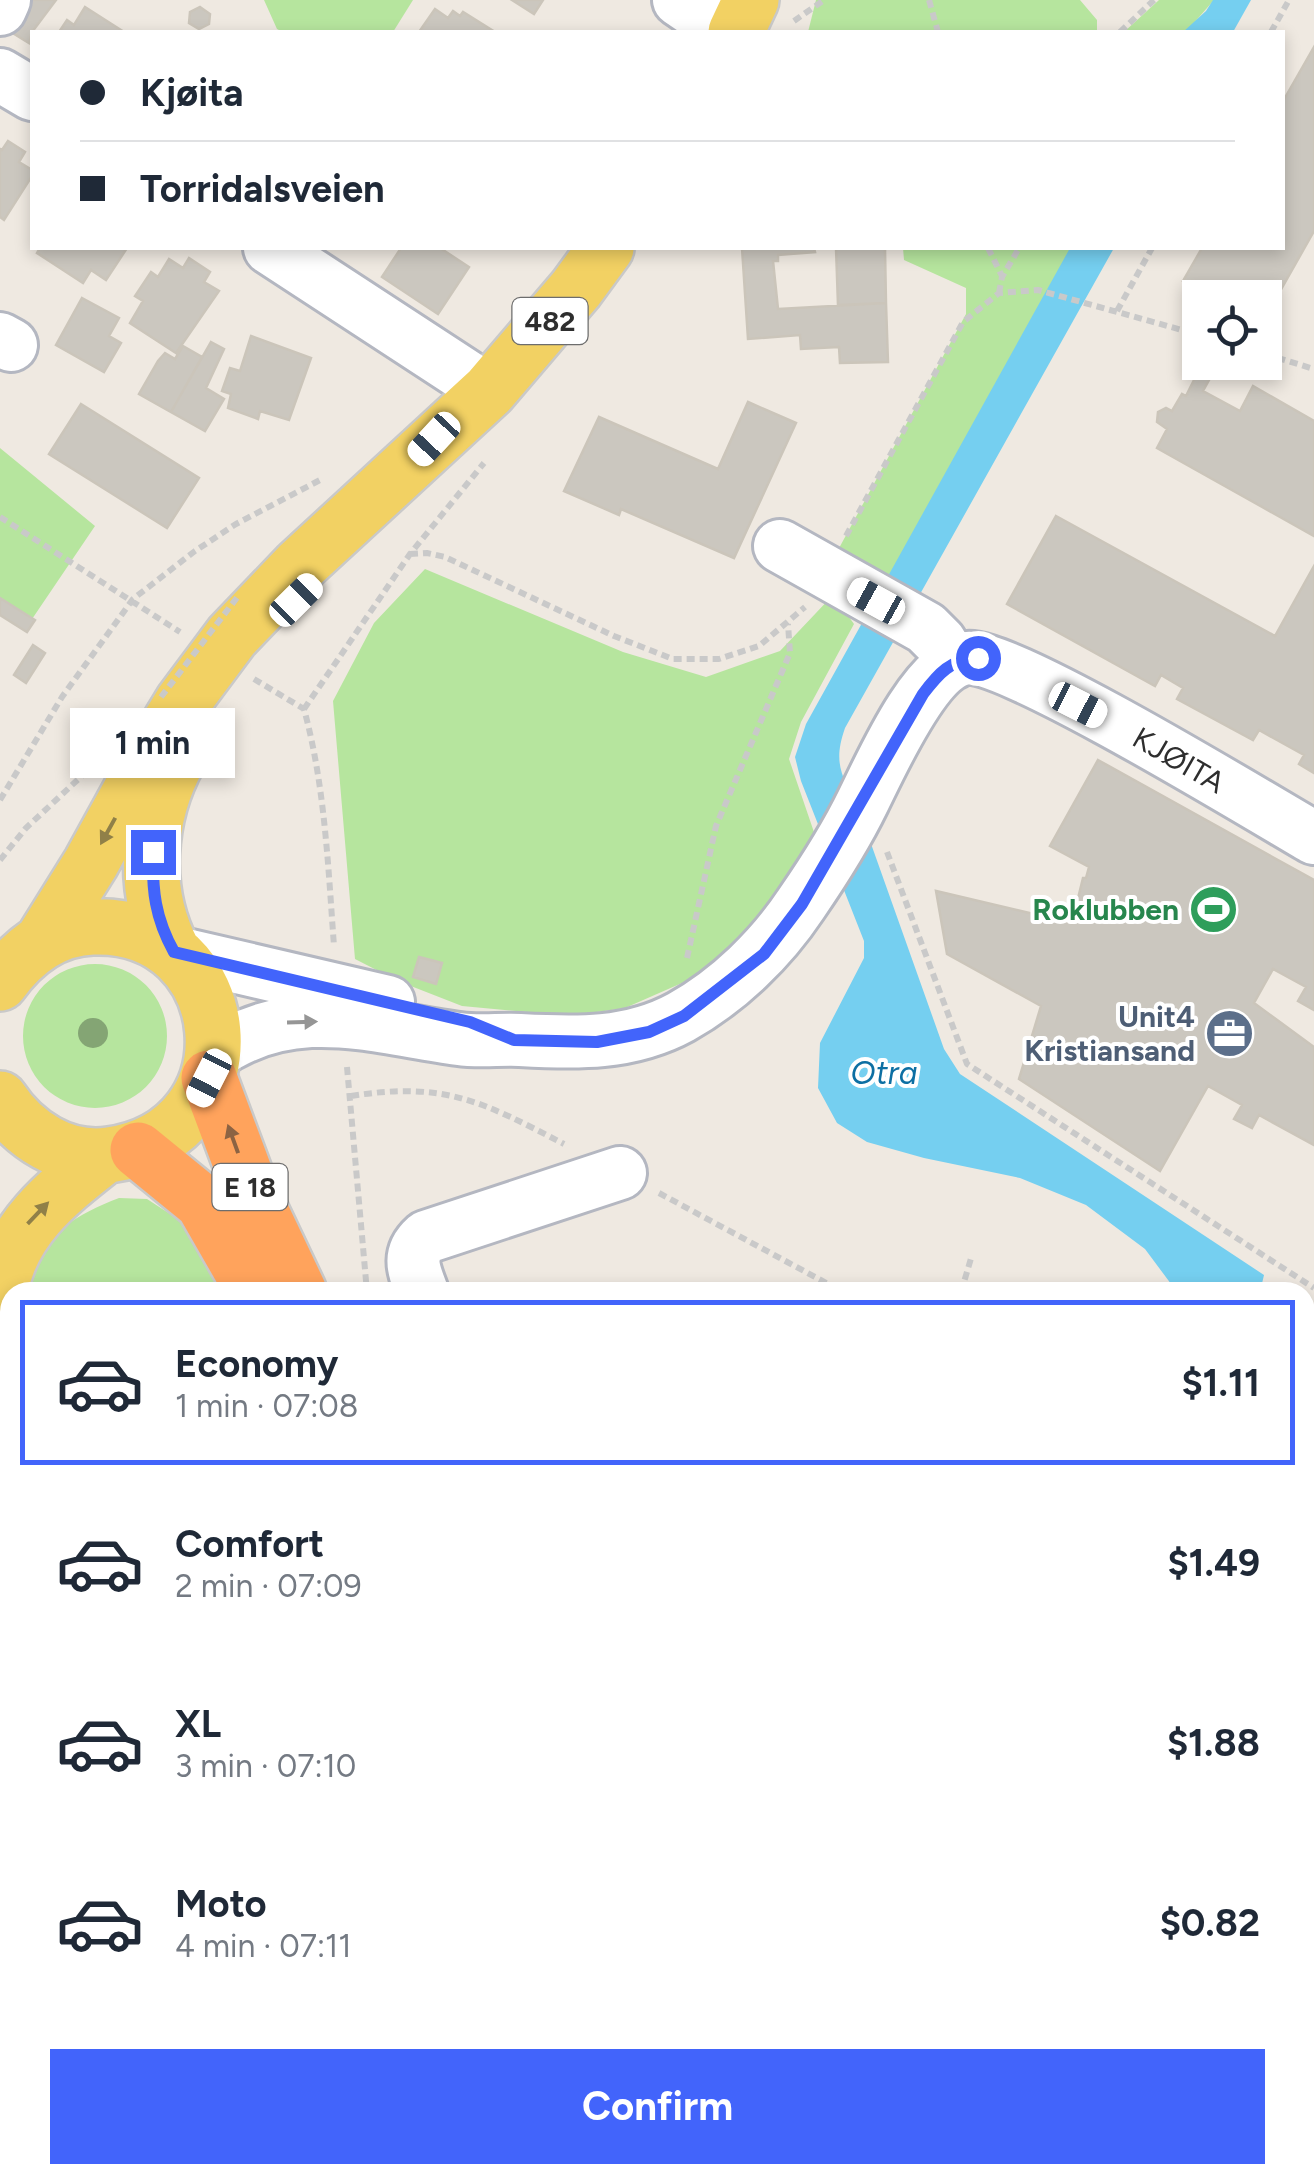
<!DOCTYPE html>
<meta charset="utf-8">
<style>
:root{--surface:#fff;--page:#f2f2f3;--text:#1f2937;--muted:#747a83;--line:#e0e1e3;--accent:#4264fb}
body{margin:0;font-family:Figtree,sans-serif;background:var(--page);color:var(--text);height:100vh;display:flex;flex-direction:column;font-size:38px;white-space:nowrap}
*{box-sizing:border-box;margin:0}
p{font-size:32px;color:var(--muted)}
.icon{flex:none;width:55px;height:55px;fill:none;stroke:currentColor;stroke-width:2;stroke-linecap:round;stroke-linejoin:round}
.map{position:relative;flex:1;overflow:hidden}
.drawer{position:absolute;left:0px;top:1282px;width:1315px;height:902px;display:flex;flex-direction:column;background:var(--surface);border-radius:30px 30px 0 0;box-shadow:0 5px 15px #0003}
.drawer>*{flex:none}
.hud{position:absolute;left:30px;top:30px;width:1255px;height:220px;border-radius:0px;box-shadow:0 5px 15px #0003;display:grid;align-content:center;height:220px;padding:0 50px;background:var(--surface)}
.tools{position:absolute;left:1182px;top:280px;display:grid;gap:20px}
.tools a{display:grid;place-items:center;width:100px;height:100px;border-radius:0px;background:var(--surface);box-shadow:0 5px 15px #0003;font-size:50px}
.end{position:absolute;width:45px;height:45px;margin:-22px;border:12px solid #4264fb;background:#fff;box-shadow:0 0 0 5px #fff}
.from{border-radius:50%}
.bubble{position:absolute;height:70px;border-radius:0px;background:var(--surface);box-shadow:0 5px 15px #0003;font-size:32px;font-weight:700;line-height:70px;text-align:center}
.car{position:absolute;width:30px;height:60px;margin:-30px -15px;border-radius:12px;box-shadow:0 0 8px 2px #0007;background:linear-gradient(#fff 24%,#345 0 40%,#fff 0 76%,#345 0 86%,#fff 0)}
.hud b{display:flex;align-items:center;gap:35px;height:95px;font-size:38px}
.hud b+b{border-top:2px solid var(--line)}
.hud i{width:25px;height:25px;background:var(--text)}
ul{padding:18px 0 0;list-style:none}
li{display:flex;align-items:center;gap:30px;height:165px;margin:0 20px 15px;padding:0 30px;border:5px solid transparent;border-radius:0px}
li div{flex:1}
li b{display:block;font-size:38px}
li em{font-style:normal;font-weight:700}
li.selected{border-color:var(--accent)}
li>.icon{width:90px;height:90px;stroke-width:1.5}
.primary-button{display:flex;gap:20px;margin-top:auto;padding:20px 50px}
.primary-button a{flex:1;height:115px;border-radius:0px;background:var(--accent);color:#fff;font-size:40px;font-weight:700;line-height:115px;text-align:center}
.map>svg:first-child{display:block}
</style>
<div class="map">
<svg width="1314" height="2183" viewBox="0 0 1314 2183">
<rect width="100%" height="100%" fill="#efe9e1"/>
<!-- green -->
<path fill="#b6e59e" d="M264 0H413L393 32H283L277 29Z
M816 0H1080L1097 20V32H808Z
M1159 0H1214L1186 32H1124Z
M903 248H1073L876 601 825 574 966 314V288L904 260Z
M0 448 95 526 28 625 0 605Z
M425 569 623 652 706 677 780 651 833 595 854 624 801 722 789 759 816 838 766 918 723 965 625 1008 569 1016 462 1006 398 981 355 959 333 701 374 623Z
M23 1036a72 72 0 1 1 144 0a72 72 0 1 1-144 0Z
M119 1198 147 1199 184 1223 233 1292H24C37 1239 70 1217 119 1198Z
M0 1692 10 1703V2002L0 2005Z"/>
<!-- water -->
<path fill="#75cff0" d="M1213 0H1251L1233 32H1183L1206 11Z
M1070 248H1114L845 728C832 765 843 777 859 810L944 1049 960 1074 1264 1275 1260 1292H1177L1145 1249 1086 1205 1020 1178 924 1158 867 1142 837 1123 818 1088 820 1043 864 958V941L801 781 795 757 806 724Z
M1314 1778V2183H840L845 2175H1305V1785Z"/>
<!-- building -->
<path fill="#cbc7bf" stroke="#cbc5ba" stroke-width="2.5" d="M27 0H56L32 32 29 43 8 30Z
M512 0H543L534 14Z
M85 7 124 32H59L67 20 74 25Z
M200 7 210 14 209 24 199 29 189 23 190 12Z
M435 9 448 18 453 11 460 16 463 12 495 32H419Z
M1314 47V231L1279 293 1271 288 1265 299 1238 298 1223 289 1219 298H1212L1183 281 1202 248H1282V103Z
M8 141 25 152 19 162 32 170V176L4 220 0 217V149L2 150Z
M40 248H127L106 280 91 270 83 283 37 253Z
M401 248H440L469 267 438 314 382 277Z
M742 248H814L815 252 778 255V261H773L778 309 886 303 888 362 840 363 839 347 801 349 800 335 748 339Z
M836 248H885L886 303 838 305Z
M189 258 210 272 204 282 219 291 176 353 130 323 143 301 135 296 151 272 158 277 169 259 183 268Z
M82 298 119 318 109 336 121 343 104 372 56 345Z
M251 336 311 358 289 420 260 411 258 419 228 408 231 394 222 391 230 368 240 371Z
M211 342 224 349 206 388 224 399 205 431 171 412Z
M183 346 202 357 171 412 139 394 158 361 165 353 175 359Z
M1197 374 1209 380 1203 391 1240 411 1253 386 1314 421V536L1157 448 1167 429 1157 422 1158 412 1166 408 1172 411 1182 394 1186 396Z
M748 402 796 423 734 558 621 509 619 515 564 491 599 417 718 469Z
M81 404 199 478 167 528 49 454Z
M1056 516 1275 636 1314 566V773L1299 764 1304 755 1259 730 1253 740 1177 699 1183 688 1161 675 1155 686 1007 604Z
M0 598 35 620 27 632 0 615Z
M33 645 45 653 26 683 14 675Z
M1098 760 1314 880V1010L1298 1001 1306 987 1273 969 1254 1003 1314 1047V1145L1259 1115 1252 1128 1234 1119 1242 1105 1208 1086 1160 1171 1019 1079 1041 1006 947 954 936 891 1072 923 1083 878H1086L1089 867 1050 846Z
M419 957 442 963 436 984 413 977Z
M1305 1501 1313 1504 1314 1501 1312 1618 1305 1616Z
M111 2175H186L197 2183H105Z"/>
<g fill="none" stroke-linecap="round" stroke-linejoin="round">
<defs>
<path id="minor" d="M679 0 726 32
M0 9 4 0
M0 75 32 94
M270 248 489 391
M0 339 11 345
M780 546 926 628 940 642 953 663
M173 952 388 1002
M212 1055C292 998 371 1027 459 1039 479 1042 500 1039 520 1040 576 1043 630 1045 681 1017 729 990 771 949 801 904 823 872 846 836 863 801 881 765 925 664 967 658 1007 652 1264 809 1314 838
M422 1292C414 1270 406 1255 426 1237L620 1173
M1305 1368 1314 1350
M1305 1799 1311 1811
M0 2168 10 2159
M517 2175 529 2183
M77 2183 83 2175"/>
<path id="major" d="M736 32 751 0
M43 940 91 863 151 754 182 703 232 636 299 566 489 391 576 289 606 248
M173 952C141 892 146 816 179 757
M0 983C23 951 53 928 93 927 239 921 261 1134 109 1155 64 1161 24 1135 0 1099
M0 1290C12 1227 57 1193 104 1156
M0 1396V1445"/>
<path id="highway" d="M209 1078 252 1193 299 1292
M138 1150 203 1203 254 1292
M9 1558 10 1559
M0 1630 10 1642
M0 2034 10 2032
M0 2086 10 2082
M630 2175 641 2183
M779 2175 787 2183"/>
</defs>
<!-- minor casing -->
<use href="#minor" stroke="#b4b7c1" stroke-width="58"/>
<!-- major casing -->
<use href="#major" stroke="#c9c9c9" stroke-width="60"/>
<!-- highway casing -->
<use href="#highway" stroke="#c9c9c9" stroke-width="60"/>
<!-- path -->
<path stroke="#c9c9c9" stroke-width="6" stroke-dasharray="8 5" stroke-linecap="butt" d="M929 0 938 32
M794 21 824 0
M1120 32 1154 0
M1271 32 1289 0
M988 248 1002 276
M999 293 1002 277 1019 248
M1117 311 1152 248
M1265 354 1314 369
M0 517 180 632
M846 536 963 322 999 293 1038 290 1200 335
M410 554 427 553 445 557 614 636 673 659H719L759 646 805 607
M254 679 304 709C325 786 328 866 334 946
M304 709 410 554 484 463
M0 800 62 697 133 599 195 551 236 524 320 480
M887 852 967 1064 1314 1288
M0 860 26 828 86 772
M687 958 716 826 790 653 788 624
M347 1067 367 1292
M351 1096C445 1081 483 1102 564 1144
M659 1193 843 1292
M961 1292 972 1255
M1305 1424 1314 1425
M1305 1723 1314 1713
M1305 1730 1314 1745
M852 2175 860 2183
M435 2183 439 2175"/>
<!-- minor -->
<use href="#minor" stroke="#fff" stroke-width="52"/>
<!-- major -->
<use href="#major" stroke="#f2d163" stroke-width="55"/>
<!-- highway -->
<use href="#highway" stroke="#ffa35c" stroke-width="55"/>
<!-- path-bridge -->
<path stroke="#c9c9c9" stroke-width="6" stroke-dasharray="8 5" stroke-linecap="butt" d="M161 697 239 595"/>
</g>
<!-- trees -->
<circle fill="#84a574" cx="93" cy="1033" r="15"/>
<!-- one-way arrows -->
<defs><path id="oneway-solid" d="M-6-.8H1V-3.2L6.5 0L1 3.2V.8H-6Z" transform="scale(2.5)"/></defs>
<g fill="#908048">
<use href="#oneway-solid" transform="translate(108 831) rotate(119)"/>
<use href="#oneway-solid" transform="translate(38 1213) rotate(-46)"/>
</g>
<use fill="#969696" href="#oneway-solid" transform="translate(302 1022) rotate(-2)"/>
<use fill="#8c6343" href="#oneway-solid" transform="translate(233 1139) rotate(-110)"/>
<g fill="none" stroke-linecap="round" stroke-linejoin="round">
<!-- route -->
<path stroke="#4264fb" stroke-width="12" d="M153 852C152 890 155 918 174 952L470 1022 514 1040 597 1042 649 1032 684 1016 764 954 802 904 923 694C938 674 951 659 978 658"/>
</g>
<!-- icons -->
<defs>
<symbol id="stadium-disc" viewBox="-11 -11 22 22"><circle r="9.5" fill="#2e9e5b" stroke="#fff"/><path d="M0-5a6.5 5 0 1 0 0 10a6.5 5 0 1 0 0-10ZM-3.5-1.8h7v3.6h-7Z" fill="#fff"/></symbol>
<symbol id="office-disc" viewBox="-11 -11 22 22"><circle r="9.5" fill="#5c6f8a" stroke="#fff"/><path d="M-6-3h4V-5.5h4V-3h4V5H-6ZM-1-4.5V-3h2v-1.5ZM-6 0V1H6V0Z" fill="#fff"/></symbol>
</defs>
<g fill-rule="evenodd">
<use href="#stadium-disc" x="1186" y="882" width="55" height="55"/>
<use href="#office-disc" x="1202" y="1006" width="55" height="55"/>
</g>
<g text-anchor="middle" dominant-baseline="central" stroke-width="8" stroke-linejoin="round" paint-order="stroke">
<!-- shield labels -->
<g fill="#fff" stroke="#6d6d6d" stroke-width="2.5">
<rect x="512.5" y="298" width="75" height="46" rx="8"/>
<rect x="212.5" y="1164" width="75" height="46" rx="8"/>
</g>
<g font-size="28" font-weight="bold" fill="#2e2e2e">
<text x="550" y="321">482</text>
<text x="250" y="1187">E 18</text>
</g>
<!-- street labels -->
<g font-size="30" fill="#2e2e2e" stroke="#fff">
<text transform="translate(1179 760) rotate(30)">KJØITA</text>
</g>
<!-- leisure labels -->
<g font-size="30" font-weight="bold" fill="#27864d" stroke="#fff" text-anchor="end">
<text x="1179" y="909">Roklubben</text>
</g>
<!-- service labels -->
<g font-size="30" font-weight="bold" fill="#4e5e75" stroke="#fff" text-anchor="end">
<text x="1195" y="1016">Unit4<tspan x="1195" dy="34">Kristiansand</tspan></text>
</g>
<!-- water labels -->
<g font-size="32" font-style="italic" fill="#0d6fa3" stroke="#fff">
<text x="884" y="1073">Otra</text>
</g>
</g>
</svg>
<div class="tools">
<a><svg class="icon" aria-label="locate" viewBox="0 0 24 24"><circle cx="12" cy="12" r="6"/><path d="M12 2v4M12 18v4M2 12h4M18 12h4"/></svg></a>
</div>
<i class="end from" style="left:978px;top:658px"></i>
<i class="end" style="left:153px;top:852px"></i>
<div class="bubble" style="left:70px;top:708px;width:165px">1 min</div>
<i class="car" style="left:434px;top:439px;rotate:223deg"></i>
<i class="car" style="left:296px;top:600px;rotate:45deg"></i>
<i class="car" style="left:876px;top:601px;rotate:299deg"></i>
<i class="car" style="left:1078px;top:705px;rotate:117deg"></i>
<i class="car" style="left:209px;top:1078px;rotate:207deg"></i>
<div class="hud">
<b><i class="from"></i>Kjøita</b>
<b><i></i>Torridalsveien</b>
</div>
<section class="drawer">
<ul>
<li class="selected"><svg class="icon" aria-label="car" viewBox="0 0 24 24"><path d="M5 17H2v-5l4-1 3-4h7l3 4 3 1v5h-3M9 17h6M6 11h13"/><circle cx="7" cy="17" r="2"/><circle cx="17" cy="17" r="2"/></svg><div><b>Economy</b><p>1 min · 07:08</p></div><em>$1.11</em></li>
<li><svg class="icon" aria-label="car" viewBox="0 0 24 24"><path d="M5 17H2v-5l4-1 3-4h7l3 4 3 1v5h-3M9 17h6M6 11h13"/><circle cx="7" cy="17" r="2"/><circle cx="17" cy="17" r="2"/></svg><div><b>Comfort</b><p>2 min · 07:09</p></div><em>$1.49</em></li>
<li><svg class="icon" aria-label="car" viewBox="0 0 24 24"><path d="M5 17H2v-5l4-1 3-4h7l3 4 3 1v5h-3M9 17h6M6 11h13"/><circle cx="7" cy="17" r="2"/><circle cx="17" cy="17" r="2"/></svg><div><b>XL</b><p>3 min · 07:10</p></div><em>$1.88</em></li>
<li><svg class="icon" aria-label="car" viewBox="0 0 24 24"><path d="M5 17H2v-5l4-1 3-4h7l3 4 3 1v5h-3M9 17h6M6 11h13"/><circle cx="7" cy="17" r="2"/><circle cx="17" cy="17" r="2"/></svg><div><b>Moto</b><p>4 min · 07:11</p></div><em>$0.82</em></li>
</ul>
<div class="primary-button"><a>Confirm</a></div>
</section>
</div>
